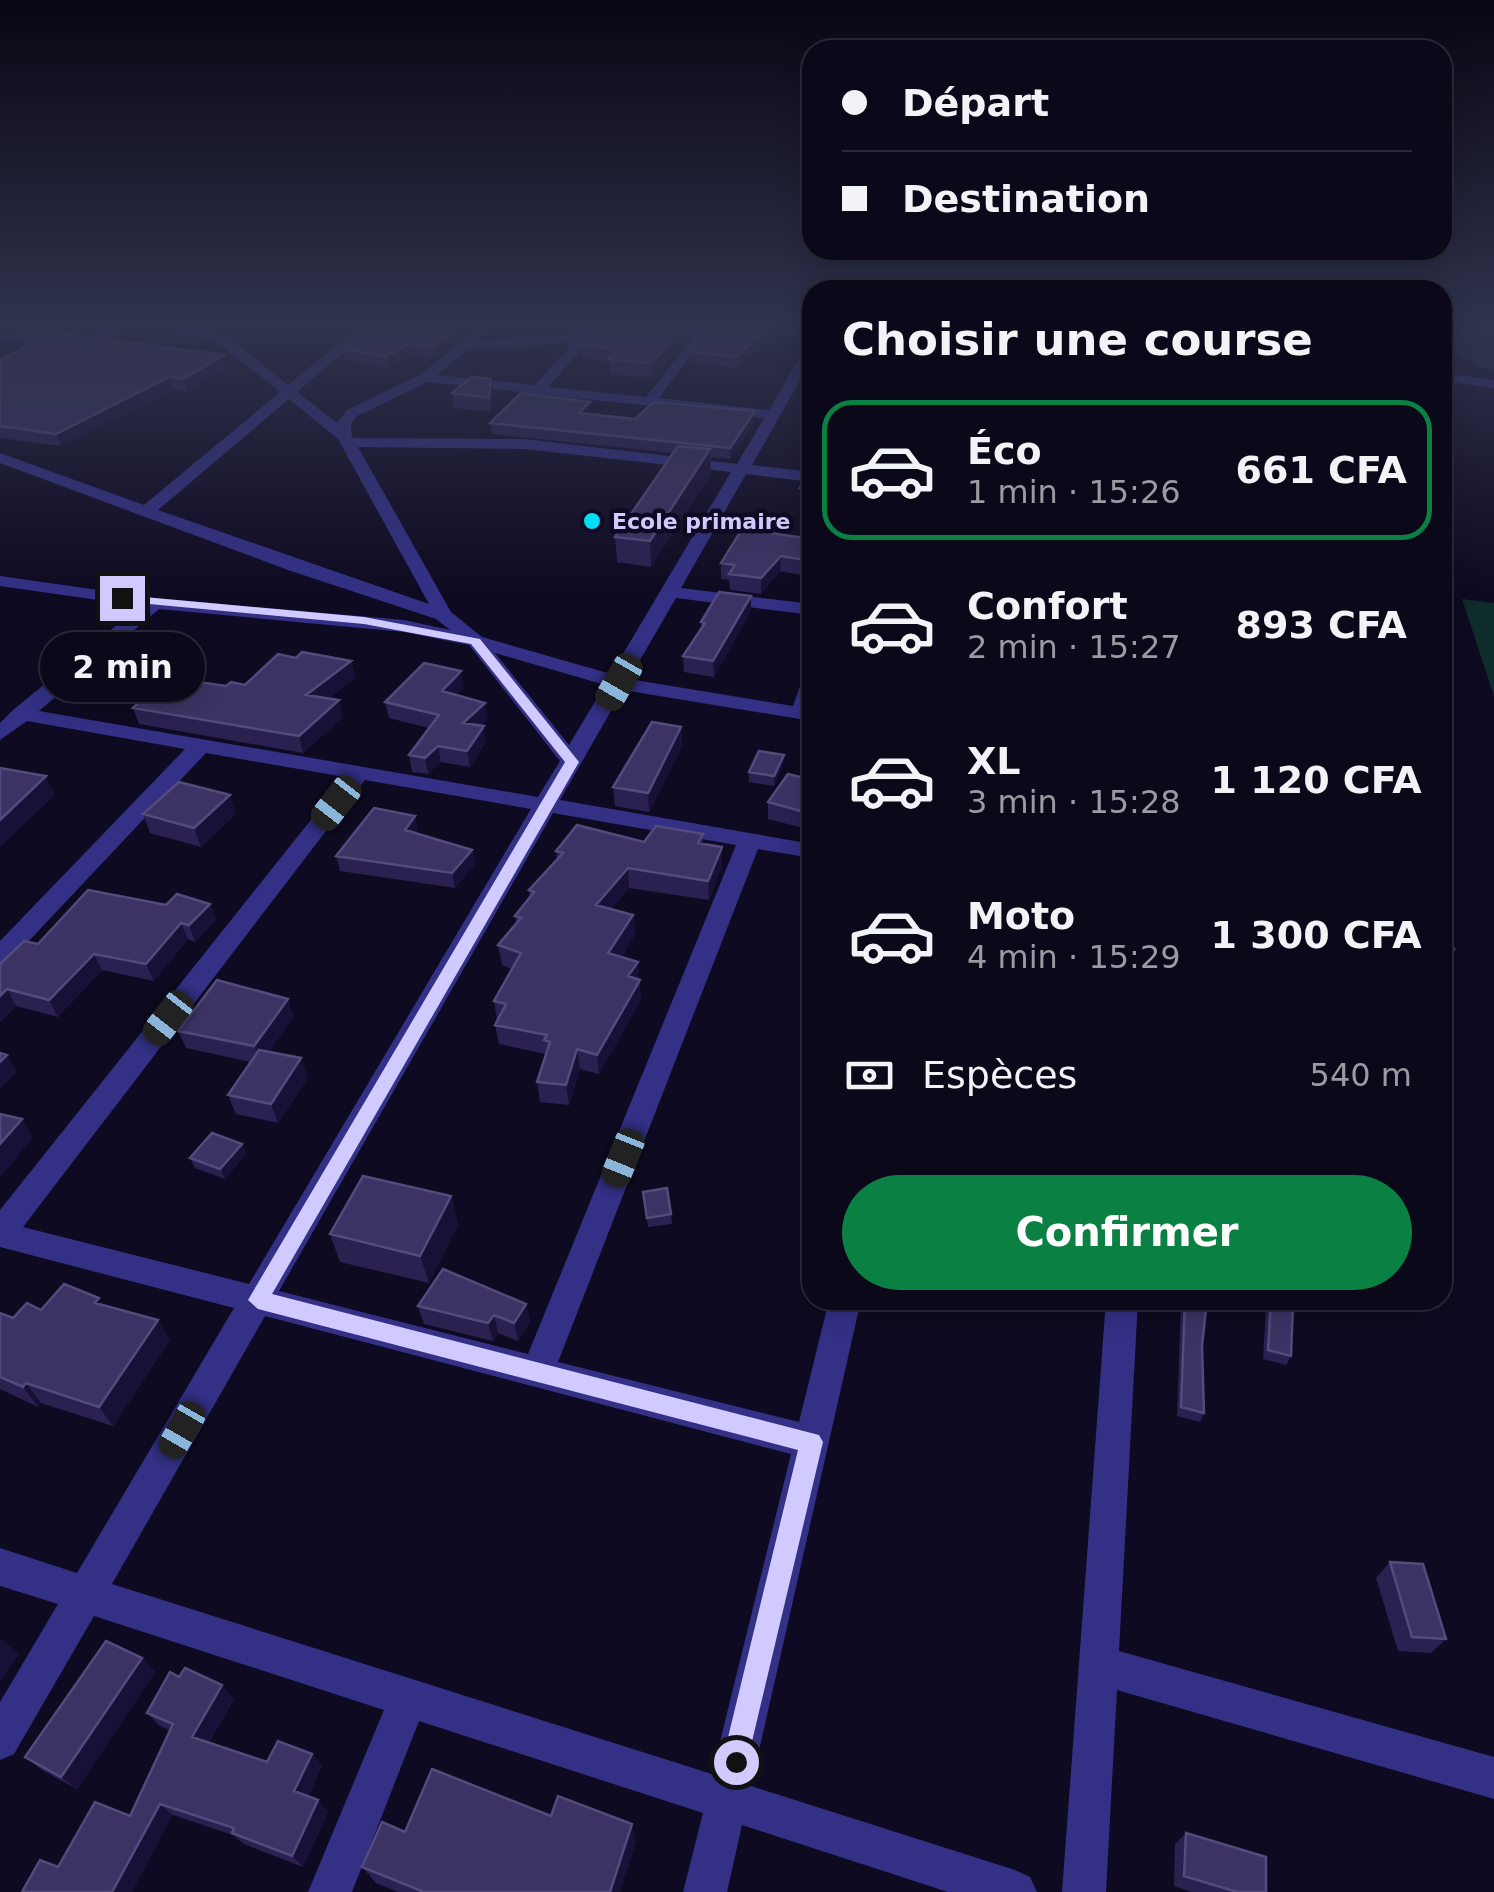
<!DOCTYPE html>
<html lang="fr">
<meta charset="utf-8">
<style>
:root{--surface:#0a0819;--page:#181626;--text:#f1f3f6;--muted:#999aa2;--line:#2a2938;--accent:#0b8043}
body{margin:0;font-family:"DejaVu Sans",sans-serif;background:var(--page);color:var(--text);height:100vh;display:flex;flex-direction:column;font-size:38px;white-space:nowrap}
*{box-sizing:border-box;margin:0}
p{font-size:32px;color:var(--muted)}
.icon{flex:none;width:55px;height:55px;fill:none;stroke:currentColor;stroke-width:2;stroke-linecap:round;stroke-linejoin:round}
.map{position:relative;flex:1;overflow:hidden}
.drawer{position:absolute;left:802px;top:280px;width:650px;height:1030px;display:flex;flex-direction:column;background:var(--surface);border-radius:30px;box-shadow:0 5px 25px #0003,0 0 0 2px var(--line)}
.drawer>*{flex:none}
.hud{position:absolute;left:802px;top:40px;width:650px;height:220px;border-radius:30px;box-shadow:0 5px 25px #0003,0 0 0 2px var(--line);display:grid;align-content:center;height:220px;padding:0 40px;background:var(--surface)}
.end{position:absolute;width:45px;height:45px;margin:-22px;border:12px solid #d0caff;background:#111;box-shadow:0 0 0 5px #111}
.from{border-radius:50%}
.bubble{position:absolute;height:70px;border-radius:35px;background:var(--surface);box-shadow:0 5px 25px #0003,0 0 0 2px var(--line);font-size:32px;font-weight:600;line-height:70px;text-align:center}
.car{position:absolute;width:30px;height:60px;margin:-30px -15px;border-radius:12px;box-shadow:0 0 8px 2px #0007;background:linear-gradient(#222 24%,#8ab4d8 0 40%,#222 0 76%,#8ab4d8 0 86%,#222 0)}
.hud b{display:flex;align-items:center;gap:35px;height:95px;font-size:38px}
.hud b+b{border-top:2px solid var(--line)}
.hud i{width:25px;height:25px;background:var(--text)}
ul{padding:0;list-style:none}
li{display:flex;align-items:center;gap:30px;height:140px;margin:0 20px 15px;padding:0 20px;border:5px solid transparent;border-radius:30px}
li div{flex:1}
li b{display:block;font-size:38px}
li em{font-style:normal;font-weight:600}
li.active{border-color:var(--accent)}
li>.icon{width:90px;height:90px;stroke-width:1.5}
h2{padding:0 40px;font-size:45px;line-height:120px}
.pay{display:flex;align-items:center;gap:25px;height:110px;padding:0 40px;font-size:38px}
.pay p{margin-inline-start:auto}
.cta{display:flex;gap:20px;margin-top:auto;padding:20px 40px}
.cta a{flex:1;height:115px;border-radius:60px;background:var(--accent);color:#fff;font-size:40px;font-weight:600;line-height:115px;text-align:center}
.map>svg:first-child{display:block}
</style>
<div class="map">
<svg width="1494" height="1892" viewBox="0 0 1494 1892">
<rect width="100%" height="100%" fill="#0e0a21"/>
<!-- green -->
<path fill="#0d2c2a" d="M1443 325H1494V373L1446 350 1449 335 1443 331Z
M1462 599 1494 603V696Z"/>
<g fill="none" stroke-linecap="round" stroke-linejoin="round">
<!-- minor -->
<path fill="#333085" fill-rule="evenodd" d="M124 325 211 330 228 337 288 385 361 325H375L297 392 337 423 347 410 420 375 481 325H495L477 341 588 330H697L701 325H713L659 398 769 410 805 348 812 344V359L752 465 812 472V482L746 474 681 588 812 604V615L676 598 629 679 793 706 802 681 812 675V721L623 690 560 800 812 844V858L758 849 558 1362 799 1422 829 1300H861L751 1786 1015 1870 1030 1877 1037 1892H948L742 1825 727 1892H683L703 1813 419 1721 352 1892H308L384 1710 94 1616 14 1754 0 1760V1702L58 1604 0 1586V1548L77 1573 234 1308 0 1247V1210L345 777 206 753 9 962 0 965V941L185 749 27 721 0 740V723L13 710 140 606 0 586V576L155 598 404 620 450 630 436 619 288 570 0 463V453L144 505 280 392 218 343 204 337 135 331 86 341 0 340V332L86 333ZM657 336 692 338 646 397 548 387 589 341ZM574 342 535 385 437 375 467 350ZM427 382 764 418 737 464 525 439 352 438 351 424 357 416ZM289 399 338 439 429 604 158 510ZM358 447 525 449 731 472 611 674 482 637 451 612ZM159 609 404 632 469 645 560 761 538 797 39 711ZM495 653 605 685 569 745ZM365 780 531 809 249 1284 23 1227ZM553 813 736 845 528 1354 279 1291ZM265 1316 791 1454 712 1774 112 1584Z
M798 325H812V331L799 328Z
M1442 373 1494 380V388L1442 381Z
M1106 1300H1138L1119 1651 1494 1757V1799L1117 1690 1106 1892H1062Z"/>
</g>
<!-- wall -->
<path fill="#2a2151" d="M0 325H92L86 329 0 328Z
M476 325 435 358 411 355 387 368 345 359 342 348Z
M572 325H696L581 327Z
M780 325 737 368 690 362V352Z
M19 332 227 367 187 392 173 390 61 446 0 438V361L27 346 23 344Z
M685 341 652 378 610 374 609 362 583 358 582 344Z
M452 393H493L491 412 454 408Z
M755 411V422L730 459 711 457V474L651 567 617 562 615 537 673 453 492 434 490 423 590 413 589 414 635 419Z
M812 469V506L800 505V488Z
M812 539V577L780 571 761 594 730 590 729 580 721 579V563Z
M751 596V611L714 677 684 672 683 656 701 629V622Z
M179 643 185 661 166 677 226 686 245 685 296 658 351 661 355 678 328 699 343 717 303 753 139 724 133 708 157 684 107 673 100 655Z
M464 687 456 695 488 719 480 726 486 742 470 767 441 762 428 774 412 772 409 755 429 728 389 718 385 702Z
M681 727 682 746 649 812 615 806 613 787Z
M784 755 783 765 774 786 749 782V772Z
M812 780V842L811 840V830L768 819V802Z
M143 814H236L201 847 150 833Z
M418 831 417 834 472 850 475 864 455 888 340 871 336 856Z
M703 834V844L722 847V866L709 900 629 888 611 909 633 915 635 934 621 957 638 962 641 1000 599 1074 580 1069 569 1105 540 1102 537 1082 546 1054 499 1044 495 1025 497 1020 494 1001 512 969 502 965 498 945 516 924 515 916 530 898 529 890 557 859 556 851 644 842Z
M210 904 216 920 195 942 188 939 154 981 102 970 58 1017 16 1006 0 1022V964L38 944 166 905Z
M294 1016 269 1052 308 1078 278 1123 236 1114 228 1095 251 1062 186 1048 178 1031Z
M242 1144 246 1154 225 1179 195 1168 190 1158Z
M643 1192 671 1214 672 1224 648 1227Z
M451 1196 458 1224 429 1283 340 1262 330 1234Z
M1183 1300H1205L1202 1346 1204 1413 1200 1422 1177 1416 1181 1304Z
M1270 1300H1280L1291 1356 1286 1365 1263 1359 1266 1307Z
M526 1304 530 1322 518 1341 498 1333 493 1341 424 1324 418 1306Z
M103 1305 170 1340 113 1426 41 1403 38 1407 0 1389V1313L13 1318 41 1310Z
M1390 1562 1446 1639 1431 1653 1398 1651 1376 1578Z
M142 1658 155 1672 77 1789 42 1770 25 1757Z
M234 1699 209 1742 267 1762 312 1754 322 1766 308 1796 318 1800 328 1812 303 1867 244 1844 233 1835 173 1815 58 1867 130 1816 170 1730 160 1726 147 1713Z
M551 1816 636 1841 620 1892H398L376 1883 362 1867 405 1832Z
M1186 1833 1266 1892H1192L1174 1886 1175 1844Z"/>
<!-- shaded-wall -->
<path fill="#181036" d="M461 325H476L435 358 433 347Z
M487 325H551L543 331 488 336Z
M770 325H780L737 368V357Z
M684 327 685 341 652 378 651 363Z
M409 344 411 355 387 368 385 357Z
M224 355 227 367 187 392 183 379Z
M169 377 173 390 61 446 56 434Z
M491 379 493 393 491 412 489 398Z
M590 402V413L580 424 579 413Z
M755 411V422L730 459V448Z
M710 449 711 474 651 567 650 541Z
M781 556 780 571 761 594V578Z
M751 596V611L714 677 713 661Z
M179 643 185 661 158 684 151 666Z
M351 661 355 678 311 712 306 695Z
M461 671 464 687 445 707 442 691Z
M339 700 343 717 303 753 299 736Z
M485 703 488 719 466 739 463 723Z
M484 726 486 742 470 767 467 751Z
M681 727 682 746 649 812 648 793Z
M438 746 441 762 428 774 425 758Z
M784 755 783 765 774 786V776Z
M46 776 55 795 0 847V820Z
M230 795 236 814 201 847 194 828Z
M415 816 418 831 408 845 405 830Z
M722 847V866L709 900 708 881Z
M472 850 475 864 455 888 452 873Z
M628 868 629 888 598 925 596 905Z
M210 904 216 920 195 942 189 925Z
M633 915 635 934 610 973 608 953Z
M181 923 188 939 154 981 146 964Z
M94 954 102 970 58 1017 49 1000Z
M638 962 641 1000 599 1074 597 1055 628 976Z
M7 989 16 1006 0 1022V996Z
M288 999 294 1016 261 1064 254 1046Z
M577 1049 580 1069 569 1105 566 1085Z
M7 1055 17 1072 0 1089V1062Z
M301 1058 308 1078 278 1123 271 1104Z
M22 1119 33 1138 0 1178V1144Z
M242 1144 246 1154 225 1179 220 1169Z
M451 1196 458 1224 429 1283 420 1256Z
M526 1304 530 1322 518 1341 514 1323Z
M494 1315 498 1333 493 1341 488 1323Z
M158 1320 170 1340 113 1426 99 1407Z
M26 1383 41 1403 38 1407 23 1387Z
M0 1638 19 1654 0 1683Z
M142 1658 155 1672 77 1789 61 1777Z
M222 1685 234 1699 204 1749 192 1737Z
M312 1754 322 1766 304 1803 294 1791Z
M318 1800 328 1812 303 1867 292 1856Z
M160 1804 173 1815 132 1892H112Z
M632 1824 636 1841 620 1892H610Z"/>
<!-- building -->
<path fill="#3c3364" stroke="#534b7c" stroke-width="2.5" d="M372 325H461L433 347 409 344 385 357 342 348Z
M709 325H770L737 357 690 352Z
M684 327 651 363 608 359 618 350 582 344 602 329Z
M19 332 58 333 224 355 183 379 169 377 56 434 0 426V361L34 342Z
M472 377 491 379 489 398 452 393Z
M521 393 590 402 579 413 635 419 654 402 755 411 730 448 490 423Z
M678 446 710 449 650 541 615 537Z
M810 469H812V489L800 488Z
M742 529 812 539V561L781 556 761 578 729 574 735 565 721 563Z
M719 592 751 596 713 661 683 656 705 623 701 622Z
M130 632 179 643 151 666 100 655Z
M302 652 351 661 306 695 339 700 299 736 133 708 165 677 226 686 231 682 245 685 278 654 296 658Z
M424 663 461 671 442 691 485 703 463 723 484 726 467 751 438 746 425 758 409 755 439 715 385 702Z
M652 722 681 727 648 793 613 787Z
M759 751 784 755 774 776 749 772Z
M0 768 46 776 0 820Z
M788 774 812 780V814L768 802Z
M179 782 230 795 194 828 143 814Z
M374 808 415 816 405 830 472 850 452 873 336 856Z
M577 825 644 842 656 826 703 834 698 843 722 847 708 881 628 868 596 905 633 915 608 953 638 962 628 976 640 980 597 1055 577 1049 566 1085 537 1082 550 1042 544 1040 547 1035 495 1025 506 1004 494 1001 521 953 498 945 521 918 515 916 534 892 529 890 563 853 556 851Z
M88 890 166 905 177 894 210 904 189 925 181 923 146 964 94 954 49 1000 7 989 0 996V964L24 941 38 944Z
M1442 945 1454 949 1442 973Z
M217 980 288 999 254 1046 178 1031Z
M259 1050 301 1058 271 1104 228 1095Z
M0 1053 7 1055 0 1062Z
M0 1114 22 1119 0 1144Z
M212 1133 242 1144 220 1169 190 1158Z
M363 1176 451 1196 420 1256 330 1234Z
M667 1188 671 1214 647 1218 643 1192Z
M443 1269 526 1304 514 1323 494 1315 488 1323 418 1306Z
M64 1284 99 1298 95 1303 158 1320 99 1407 26 1383 23 1387 0 1377V1313L13 1318 27 1303 41 1310Z
M1185 1300H1207L1202 1346 1204 1413 1181 1407Z
M1271 1300H1280L1293 1303 1291 1356 1268 1350Z
M1390 1562 1423 1564 1446 1639 1412 1637Z
M106 1641 142 1658 61 1777 25 1757Z
M185 1668 222 1685 192 1737 267 1762 278 1741 312 1754 294 1791 318 1800 292 1856 232 1833 234 1828 160 1804 112 1892H22L40 1860 58 1867 95 1802 130 1816 173 1724 147 1713 170 1672 179 1677Z
M432 1769 551 1816 558 1796 632 1824 610 1892H424L362 1867 382 1822 405 1832Z
M1186 1833 1266 1857V1892H1237L1184 1876Z"/>
<!-- sky -->
<linearGradient id="sky" x2="0" y2="1"><stop stop-color="#080612"/><stop offset="0.55" stop-color="#30334e"/><stop offset="1" stop-color="#30334e" stop-opacity="0"/></linearGradient>
<rect width="1494" height="590" fill="url(#sky)"/>
<!-- route -->
<path fill="#d0caff" d="M122 595 364 617 480 639 579 762 272 1294 819 1435 823 1442 745 1771 736 1775 726 1771 722 1762 798 1450 258 1309 248 1300 565 762 471 644 364 624 117 601Z"/>
<!-- markers -->
<circle fill="#00ddf5" stroke="#0e0a21" stroke-width="4" cx="592" cy="521" r="10"/>
<g text-anchor="middle" dominant-baseline="central" stroke-width="9" stroke-linejoin="round" paint-order="stroke">
<!-- far-poi labels -->
<g font-size="22" font-weight="bold" fill="#d0caff" stroke="#0e0a21" text-anchor="start">
<text x="612" y="521">Ecole primaire</text>
</g>
</g>
</svg>
<i class="end from" style="left:736px;top:1762px"></i>
<i class="end" style="left:122px;top:598px"></i>
<div class="bubble" style="left:40px;top:632px;width:165px">2 min</div>
<i class="car" style="left:619px;top:682px;rotate:210deg"></i>
<i class="car" style="left:336px;top:803px;rotate:218deg"></i>
<i class="car" style="left:168px;top:1018px;rotate:218deg"></i>
<i class="car" style="left:623px;top:1158px;rotate:202deg"></i>
<i class="car" style="left:182px;top:1430px;rotate:210deg"></i>
<div class="hud">
<b><i class="from"></i>Départ</b>
<b><i></i>Destination</b>
</div>
<section class="drawer">
<h2>Choisir une course</h2>
<ul>
<li class="active"><svg class="icon" aria-label="car" viewBox="0 0 24 24"><path d="M5 17H2v-5l4-1 3-4h7l3 4 3 1v5h-3M9 17h6M6 11h13"/><circle cx="7" cy="17" r="2"/><circle cx="17" cy="17" r="2"/></svg><div><b>Éco</b><p>1 min · 15:26</p></div><em>661 CFA</em></li>
<li><svg class="icon" aria-label="car" viewBox="0 0 24 24"><path d="M5 17H2v-5l4-1 3-4h7l3 4 3 1v5h-3M9 17h6M6 11h13"/><circle cx="7" cy="17" r="2"/><circle cx="17" cy="17" r="2"/></svg><div><b>Confort</b><p>2 min · 15:27</p></div><em>893 CFA</em></li>
<li><svg class="icon" aria-label="car" viewBox="0 0 24 24"><path d="M5 17H2v-5l4-1 3-4h7l3 4 3 1v5h-3M9 17h6M6 11h13"/><circle cx="7" cy="17" r="2"/><circle cx="17" cy="17" r="2"/></svg><div><b>XL</b><p>3 min · 15:28</p></div><em>1 120 CFA</em></li>
<li><svg class="icon" aria-label="car" viewBox="0 0 24 24"><path d="M5 17H2v-5l4-1 3-4h7l3 4 3 1v5h-3M9 17h6M6 11h13"/><circle cx="7" cy="17" r="2"/><circle cx="17" cy="17" r="2"/></svg><div><b>Moto</b><p>4 min · 15:29</p></div><em>1 300 CFA</em></li>
</ul>
<div class="pay"><svg class="icon" aria-label="cash" viewBox="0 0 24 24"><path d="M3 7h18v10H3z"/><circle cx="12" cy="12" r="2"/></svg>Espèces<p>540 m</p></div>
<div class="cta"><a>Confirmer</a></div>
</section>
</div>
